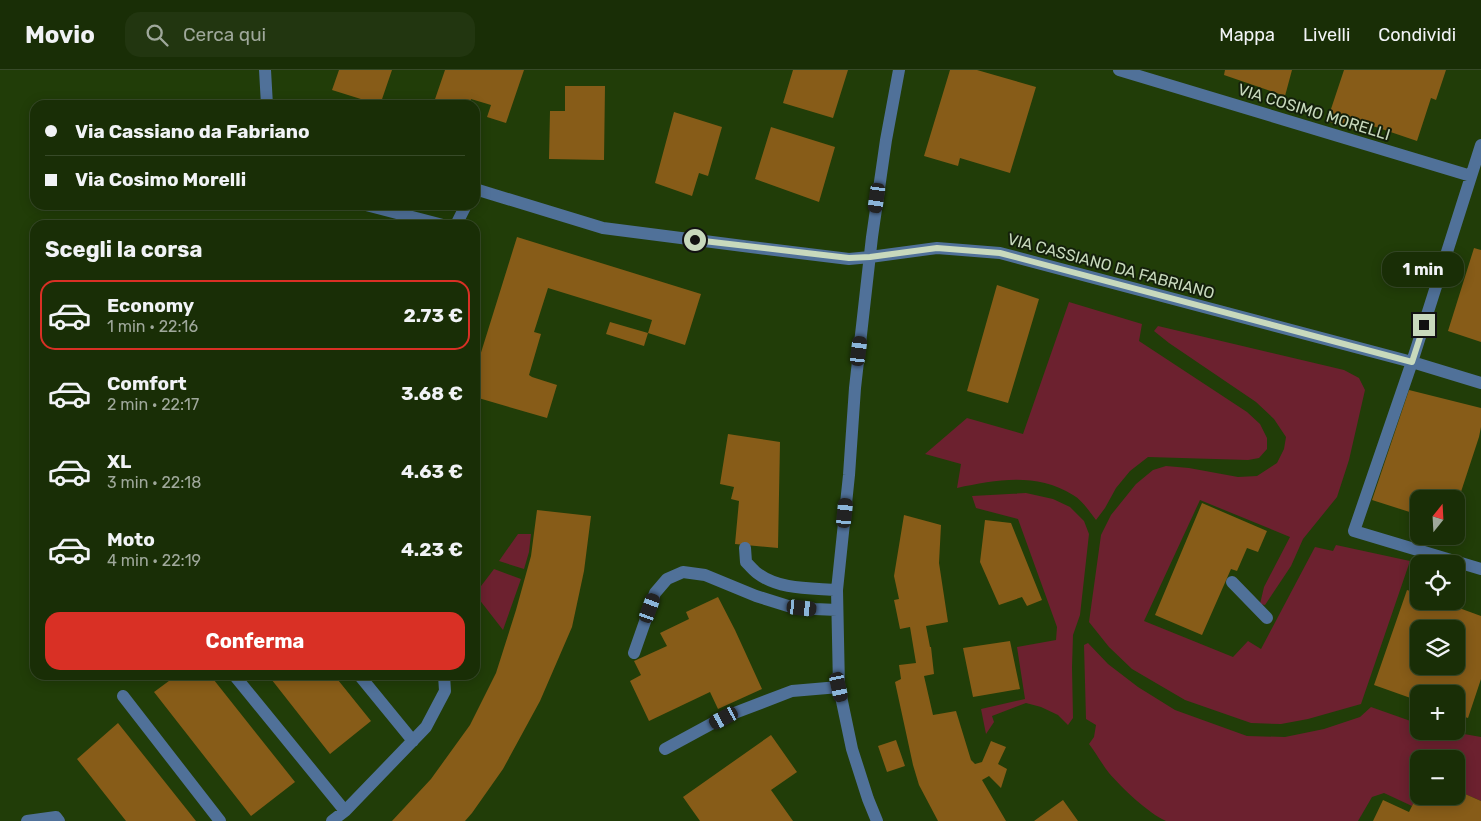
<!DOCTYPE html>
<html lang="it">
<meta charset="utf-8">
<style>
:root{--surface:#192e06;--page:#223610;--text:#f1f3f6;--muted:#9fa89b;--line:#374a28;--accent:#d93025}
body{margin:0;font-family:Rubik,sans-serif;background:var(--page);color:var(--text);height:100vh;display:flex;flex-direction:column;font-size:19px;white-space:nowrap}
*{box-sizing:border-box;margin:0}
p{font-size:16px;color:var(--muted)}
.icon{flex:none;width:28px;height:28px;fill:none;stroke:currentColor;stroke-width:2;stroke-linecap:round;stroke-linejoin:round}
.map{position:relative;flex:1;overflow:hidden}
.side{position:absolute;left:30px;top:150px;width:450px;height:460px;display:flex;flex-direction:column;background:var(--surface);border-radius:15px;box-shadow:0 2px 12px #0003,0 0 0 1px var(--line)}
.side>*{flex:none}
.top-card{position:absolute;left:30px;top:30px;width:450px;height:110px;border-radius:15px;box-shadow:0 2px 12px #0003,0 0 0 1px var(--line);display:grid;align-content:center;height:110px;padding:0 15px;background:var(--surface)}
.needle{width:32px;rotate:18deg}
.controls{position:absolute;left:1410px;top:420px;display:grid;gap:10px}
.controls a{display:grid;place-items:center;width:55px;height:55px;border-radius:10px;background:var(--surface);box-shadow:0 2px 12px #0003,0 0 0 1px var(--line);font-size:25px}
.end{position:absolute;width:22px;height:22px;margin:-11px;border:6px solid #c8d9bd;background:#111;box-shadow:0 0 0 2px #111}
.from{border-radius:50%}
.bubble{position:absolute;height:35px;border-radius:15px;background:var(--surface);box-shadow:0 2px 12px #0003,0 0 0 1px var(--line);font-size:16px;font-weight:700;line-height:35px;text-align:center}
.car{position:absolute;width:15px;height:30px;margin:-15px -8px;border-radius:6px;box-shadow:0 0 4px 1px #0007;background:linear-gradient(#222 24%,#8ab4d8 0 40%,#222 0 76%,#8ab4d8 0 86%,#222 0)}
.top-card b{display:flex;align-items:center;gap:18px;height:48px;font-size:19px}
.top-card b+b{border-top:1px solid var(--line)}
.top-card i{width:12px;height:12px;background:var(--text)}
ul{padding:0;list-style:none}
li{display:flex;align-items:center;gap:15px;height:70px;margin:0 10px 8px;padding:0 5px;border:2px solid transparent;border-radius:15px}
li div{flex:1}
li b{display:block;font-size:19px}
li em{font-style:normal;font-weight:700}
li.current{border-color:var(--accent)}
li>.icon{width:45px;height:45px;stroke-width:1.5}
h2{padding:0 15px;font-size:22px;line-height:60px}
.action{display:flex;gap:10px;margin-top:auto;padding:10px 15px}
.action a{flex:1;height:58px;border-radius:15px;background:var(--accent);color:#fff;font-size:20px;font-weight:700;line-height:58px;text-align:center}
header{display:flex;align-items:center;gap:30px;box-sizing:border-box;height:70px;padding:0 25px;background:var(--surface);border-bottom:1px solid var(--line)}
header strong{font-size:24px}
nav{display:flex;gap:28px;margin-inline-start:auto;font-size:18px}
.search{width:350px;height:45px;background:var(--page);display:flex;align-items:center;gap:12px;box-sizing:border-box;padding:0 18px;border-radius:15px;color:var(--muted);font-size:19px}
.map>svg:first-child{display:block}
</style>
<header>
<strong>Movio</strong>
<div class="search"><svg class="icon" aria-label="search" viewBox="0 0 24 24"><circle cx="10" cy="10" r="6"/><path d="M15 15l6 6"/></svg>Cerca qui</div>
<nav><a>Mappa</a><a>Livelli</a><a>Condividi</a></nav>
</header>
<div class="map">
<svg width="1481" height="751" viewBox="0 0 1481 751">
<rect width="100%" height="100%" fill="#213d08"/>
<!-- green -->
<path fill="#6c212f" d="M1069 232 1142 254 1139 271 1247 342 1260 354 1267 368V379L1259 388 1248 390 1148 387 1130 401 1116 418 1105 438 1096 450C1089 441 1082 430 1073 425 1035 402 996 410 957 418L961 394 925 384 967 348 1023 364Z
M1158 256 1344 300 1359 308 1365 320 1349 390 1337 427 1303 469 1291 496 1265 535 1260 534 1264 517 1290 467 1200 430 1144 551 1233 587 1248 571 1261 579 1315 477 1333 481 1336 475 1410 491 1361 634 1308 649 1281 654 1251 653 1185 630 1132 599 1109 577 1089 552 1101 465 1111 445 1136 414 1153 400 1166 396 1189 398 1238 407 1257 406 1277 393 1284 379 1286 367 1274 349 1256 332 1169 273 1154 261Z
M1026 423 1053 429 1070 437 1084 451 1089 464 1080 545 1073 565 1072 597 1073 648 1068 655 1058 645 1041 637 1026 633 992 646 994 652 986 664 981 639 1025 629 1017 577 1056 570 1057 557 1018 449 976 438 972 426Z
M518 464H531L529 482 524 499 499 491Z
M494 499 521 509 503 560 475 524Z
M1088 573 1108 594 1138 617 1175 640 1247 666 1285 667 1324 659 1360 647 1371 637 1419 654V661H1447L1481 667V731L1456 720V689H1419V722L1412 736 1384 723 1372 727 1358 751H1166C1148 743 1122 718 1109 703 1102 694 1096 683 1089 674L1094 667 1096 655 1086 649 1084 575Z"/>
<!-- building -->
<path fill="#875c18" fill-rule="evenodd" d="M339 0H392L380 35 332 20Z
M445 0H524L506 53 487 47 491 35 471 29 469 35H433Z
M793 0H848L833 48 783 33Z
M950 0H977L1036 17 1010 103 960 88 958 96 924 86Z
M1225 0H1292L1285 26 1224 5Z
M1344 0H1446L1436 30 1431 28 1417 71 1370 55 1367 64 1327 51Z
M565 16H605L604 90 549 89 550 41H565Z
M674 42 722 57 708 106 699 103 692 126 655 113Z
M771 57 835 77 819 132 755 109Z
M517 167 701 224 685 275 648 263 652 250 548 218 534 262 541 264 529 305 532 307 557 315 547 348 475 327V298L479 289Z
M1474 178 1481 180V272L1448 261Z
M997 215 1039 229 1008 333 967 321Z
M610 252 648 263 644 276 606 264Z
M1409 320 1481 338V357L1479 367 1457 434 1456 429H1419V445L1372 430Z
M728 364 780 372 778 478 735 474 739 431 731 429 734 417 720 414Z
M1202 433 1267 461 1258 482 1247 478 1237 501 1231 499 1202 565 1155 545Z
M537 440 591 446 584 501 572 557 540 631 503 699 472 743 465 751H392L431 709 470 655 496 603 516 540 531 486Z
M904 445 941 455 939 493 948 552 926 556 930 577H931L934 604 924 606 933 645 956 641 971 690 975 694 982 692 991 671 1006 677 998 694 1007 699 1001 718 989 706 982 710 1006 751H938L919 715 913 695 895 612 901 609 899 595 916 593 910 557 900 559 894 530 899 529 894 506Z
M985 450 1011 453 1042 530 1027 536 1022 527 999 535 980 492Z
M1407 520 1419 524V531H1440L1481 546V609L1468 648 1456 644V624H1419V631L1374 615ZM1419 559H1456V596H1419Z
M718 527 735 560 762 619 718 639 710 622 649 651 630 611 641 605 634 591 667 576 660 563 689 549 686 542Z
M1010 571 1020 619 973 627 963 578Z
M177 605H210L295 712 251 746 154 622Z
M268 605H334L371 651 330 684Z
M118 653 196 751H126L77 689Z
M771 665 797 702 771 720 793 751H700L683 727Z
M896 670 905 696 887 702 878 676Z
M1456 720 1481 731V751H1373L1383 730 1409 742 1419 722V726H1456Z
M1063 730 1078 751H1034Z"/>
<g fill="none" stroke-linecap="round" stroke-linejoin="round">
<!-- minor -->
<path stroke="#507199" stroke-width="12" d="M265 0 267 35
M1119 0 1471 106
M1481 75 1412 292 1354 461 1481 499
M475 119 603 158 751 177 849 189 870 187 937 178 1000 183 1412 292 1481 313
M366 135 443 155
M456 155 466 135
M745 478 746 492C749 495 753 500 757 503 779 520 811 518 837 520
M1232 512 1267 548
M634 583 655 523 667 509 683 502 705 505 756 526 788 536 815 539 837 540
M234 605 345 741
M359 605 413 671
M123 626 220 751
M665 679 724 647 792 621 839 617
M27 751 56 747 59 751
M332 751 345 741 426 657 445 621 444 605
M877 751 868 729 852 679 839 617 837 520 849 405 855 318 872 167 886 70 899 0"/>
</g>
<g fill="none" stroke-linecap="round" stroke-linejoin="round">
<!-- route -->
<path stroke="#c8d9bd" stroke-width="6" d="M695 170 849 188 870 187 937 178 1000 183 1412 292 1424 255"/>
</g>
<g text-anchor="middle" dominant-baseline="central" stroke-width="4" stroke-linejoin="round" paint-order="stroke">
<!-- street labels -->
<g font-size="16" fill="#c8d9bd" stroke="#14200b">
<text transform="translate(1314 42) rotate(17)">VIA COSIMO MORELLI</text>
<text transform="translate(1111 196) rotate(15)">VIA CASSIANO DA FABRIANO</text>
</g>
</g>
</svg>
<div class="controls">
<a><svg class="needle" viewBox="-14 -14 28 28"><path d="M0-13l5 13h-10z" fill="#e53935"/><path d="M0 13l5-13h-10z" fill="#9fa89b"/></svg></a>
<a><svg class="icon" aria-label="locate" viewBox="0 0 24 24"><circle cx="12" cy="12" r="6"/><path d="M12 2v4M12 18v4M2 12h4M18 12h4"/></svg></a>
<a><svg class="icon" aria-label="layers" viewBox="0 0 24 24"><path d="M12 4l9 5-9 5-9-5zM3 14l9 5 9-5"/></svg></a>
<a>+</a>
<a>−</a>
</div>
<i class="end from" style="left:695px;top:170px"></i>
<i class="end" style="left:1424px;top:255px"></i>
<div class="bubble" style="left:1382px;top:182px;width:82px">1 min</div>
<i class="car" style="left:877px;top:128px;rotate:188deg"></i>
<i class="car" style="left:859px;top:281px;rotate:7deg"></i>
<i class="car" style="left:845px;top:443px;rotate:6deg"></i>
<i class="car" style="left:650px;top:538px;rotate:20deg"></i>
<i class="car" style="left:802px;top:538px;rotate:96deg"></i>
<i class="car" style="left:839px;top:617px;rotate:168deg"></i>
<i class="car" style="left:724px;top:648px;rotate:242deg"></i>
<div class="top-card">
<b><i class="from"></i>Via Cassiano da Fabriano</b>
<b><i></i>Via Cosimo Morelli</b>
</div>
<section class="side">
<h2>Scegli la corsa</h2>
<ul>
<li class="current"><svg class="icon" aria-label="car" viewBox="0 0 24 24"><path d="M5 17H2v-5l4-1 3-4h7l3 4 3 1v5h-3M9 17h6M6 11h13"/><circle cx="7" cy="17" r="2"/><circle cx="17" cy="17" r="2"/></svg><div><b>Economy</b><p>1 min · 22:16</p></div><em>2.73 €</em></li>
<li><svg class="icon" aria-label="car" viewBox="0 0 24 24"><path d="M5 17H2v-5l4-1 3-4h7l3 4 3 1v5h-3M9 17h6M6 11h13"/><circle cx="7" cy="17" r="2"/><circle cx="17" cy="17" r="2"/></svg><div><b>Comfort</b><p>2 min · 22:17</p></div><em>3.68 €</em></li>
<li><svg class="icon" aria-label="car" viewBox="0 0 24 24"><path d="M5 17H2v-5l4-1 3-4h7l3 4 3 1v5h-3M9 17h6M6 11h13"/><circle cx="7" cy="17" r="2"/><circle cx="17" cy="17" r="2"/></svg><div><b>XL</b><p>3 min · 22:18</p></div><em>4.63 €</em></li>
<li><svg class="icon" aria-label="car" viewBox="0 0 24 24"><path d="M5 17H2v-5l4-1 3-4h7l3 4 3 1v5h-3M9 17h6M6 11h13"/><circle cx="7" cy="17" r="2"/><circle cx="17" cy="17" r="2"/></svg><div><b>Moto</b><p>4 min · 22:19</p></div><em>4.23 €</em></li>
</ul>
<div class="action"><a>Conferma</a></div>
</section>
</div>
